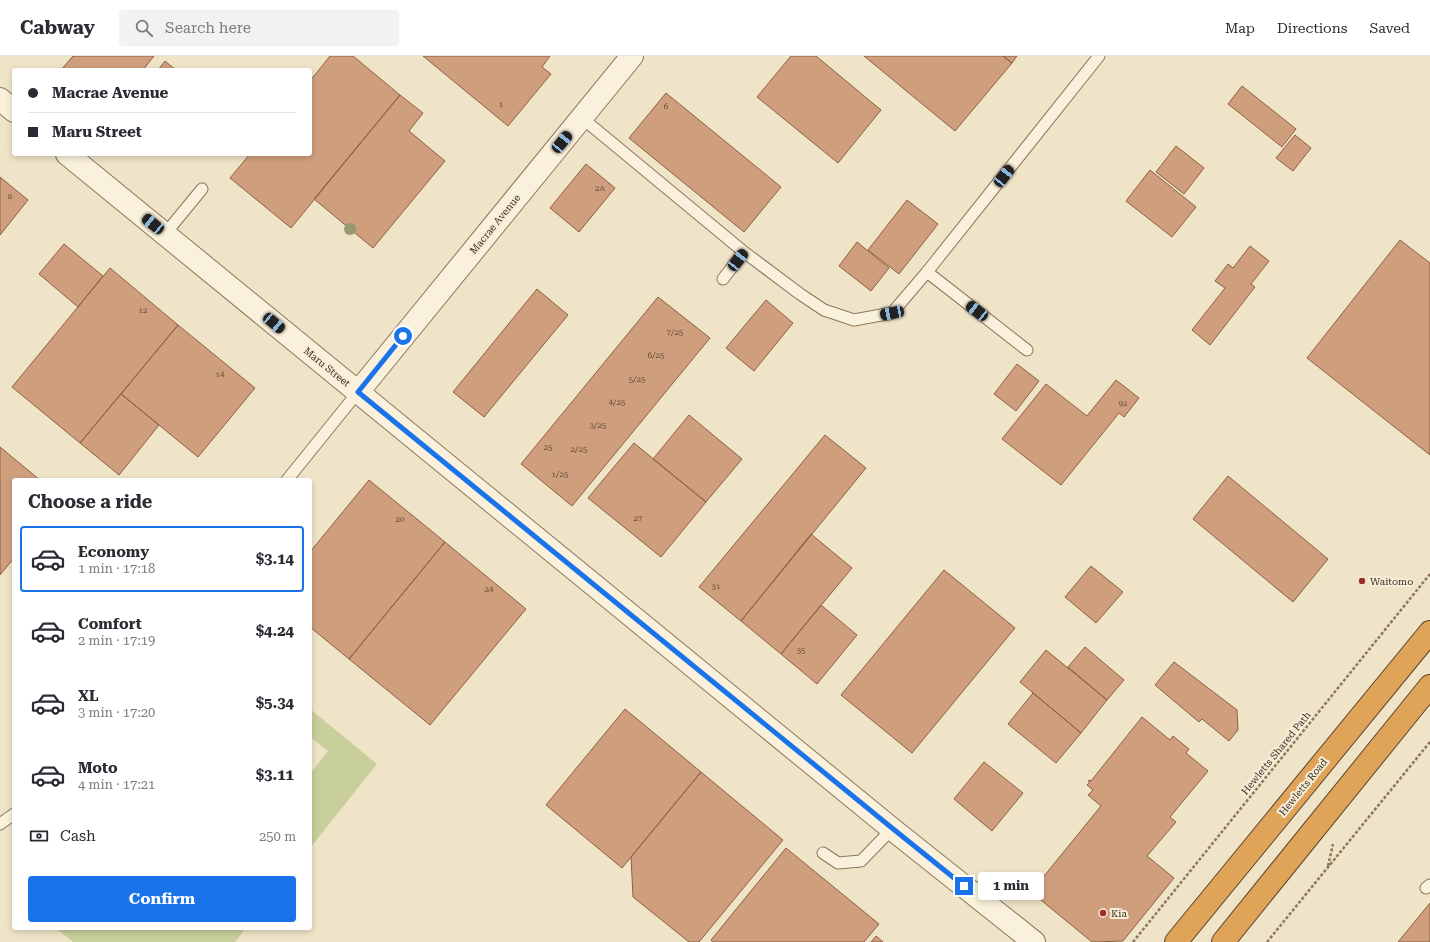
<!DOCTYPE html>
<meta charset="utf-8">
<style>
:root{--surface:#fff;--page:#f2f2f3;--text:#2b2b33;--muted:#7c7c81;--line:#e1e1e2;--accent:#1a73e8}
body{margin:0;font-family:"Roboto Serif",serif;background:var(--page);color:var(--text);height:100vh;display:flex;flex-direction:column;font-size:15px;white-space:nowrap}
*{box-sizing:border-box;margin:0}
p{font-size:13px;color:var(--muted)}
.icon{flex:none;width:22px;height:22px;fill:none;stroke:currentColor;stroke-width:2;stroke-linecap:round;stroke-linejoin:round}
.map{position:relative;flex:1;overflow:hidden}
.drawer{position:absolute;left:12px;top:422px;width:300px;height:452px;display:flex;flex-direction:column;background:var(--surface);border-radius:4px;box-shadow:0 2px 6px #0003}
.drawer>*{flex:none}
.guide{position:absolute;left:12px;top:12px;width:300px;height:88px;border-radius:4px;box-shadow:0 2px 6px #0003;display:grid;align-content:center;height:88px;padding:0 16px;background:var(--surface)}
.end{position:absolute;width:18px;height:18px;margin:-9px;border:5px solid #1a73e8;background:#fff;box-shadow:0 0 0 2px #fff}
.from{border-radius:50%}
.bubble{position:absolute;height:28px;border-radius:4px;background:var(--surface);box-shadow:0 2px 6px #0003;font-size:13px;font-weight:700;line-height:28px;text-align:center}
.car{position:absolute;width:12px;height:24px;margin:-12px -6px;border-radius:5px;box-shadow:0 0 3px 1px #0007;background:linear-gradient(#222 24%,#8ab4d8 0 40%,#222 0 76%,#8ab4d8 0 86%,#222 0)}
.guide b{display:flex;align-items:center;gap:14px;height:38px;font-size:15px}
.guide b+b{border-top:1px solid var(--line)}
.guide i{width:10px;height:10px;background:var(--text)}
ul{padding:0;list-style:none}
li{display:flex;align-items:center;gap:12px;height:66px;margin:0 8px 6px;padding:0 8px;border:2px solid transparent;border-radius:4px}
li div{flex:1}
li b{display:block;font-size:15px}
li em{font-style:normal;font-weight:700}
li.on{border-color:var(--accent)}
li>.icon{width:36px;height:36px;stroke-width:1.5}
h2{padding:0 16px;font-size:18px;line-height:48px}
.pay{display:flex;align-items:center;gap:10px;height:44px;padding:0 16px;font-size:15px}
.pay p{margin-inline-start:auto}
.action{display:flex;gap:8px;margin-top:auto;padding:8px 16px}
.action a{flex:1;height:46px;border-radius:4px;background:var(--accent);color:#fff;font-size:16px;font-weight:700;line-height:46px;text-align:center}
header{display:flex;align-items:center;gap:24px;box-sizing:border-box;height:56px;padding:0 20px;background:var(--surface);border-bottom:1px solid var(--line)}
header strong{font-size:19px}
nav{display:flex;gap:22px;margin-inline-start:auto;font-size:14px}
.search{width:280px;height:36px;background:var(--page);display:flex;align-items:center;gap:10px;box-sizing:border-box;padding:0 14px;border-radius:4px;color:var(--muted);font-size:15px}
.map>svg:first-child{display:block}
</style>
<header>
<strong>Cabway</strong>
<div class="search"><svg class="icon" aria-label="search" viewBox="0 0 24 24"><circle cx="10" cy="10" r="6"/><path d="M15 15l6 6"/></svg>Search here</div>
<nav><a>Map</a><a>Directions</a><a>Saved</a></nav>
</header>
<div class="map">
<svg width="1430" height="886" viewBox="0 0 1430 886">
<rect width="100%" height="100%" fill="#f0e4c8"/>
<!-- green -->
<path fill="#c9cf9b" d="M310 653 377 708 310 792V718L328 695 310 681Z
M56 872H246L235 886H73Z"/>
<!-- building -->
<path fill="#cf9f7d" stroke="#8d5f41" d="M73 0H154L143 14H61Z
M330 0H353L400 39 291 172 230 122 250 98H310V25Z
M423 0H550L542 11 551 18 508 70Z
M791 0H816L881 54 838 107 757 41Z
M864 0H1003L1012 7 955 75Z
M1003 0H1017L1012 7Z
M165 5 176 14H158Z
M1242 30 1296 73 1282 91 1228 48Z
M666 37 781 131 744 176 629 82Z
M400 39 423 57 409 75 445 105 373 192 314 143Z
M1295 79 1311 92 1293 115 1276 102Z
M1176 90 1204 112 1184 138 1156 116Z
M586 108 615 132 579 176 550 152Z
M1150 114 1196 151 1172 181 1126 145Z
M0 121 28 144 0 179Z
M907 144 938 168 899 218 868 194Z
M1400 184 1430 207V399L1307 302Z
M857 186 889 212 871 235 839 210Z
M64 188 103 220 78 251 39 218Z
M1250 190 1269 205 1251 228 1255 231 1210 289 1192 274 1225 232 1215 225 1228 208 1233 212Z
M110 212 178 269 80 387 12 331Z
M537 233 568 259 484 361 453 336Z
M658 241 710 282 572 450 521 408Z
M766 244 793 267 754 315 726 292Z
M178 269 255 332 198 401 121 338Z
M1017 308 1039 325 1016 355 994 338Z
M1116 324 1139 342 1124 361 1119 357 1061 429 1002 383 1046 328 1087 360Z
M121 338 159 369 119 419 80 387Z
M689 359 742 403 706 446 653 403Z
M825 379 866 412 741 565 699 531Z
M634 387 706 446 661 501 588 442Z
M0 391 40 424H14V502L0 519Z
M1228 420 1328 503 1293 546 1193 463Z
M369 424 445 486 349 603 310 571V496Z
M811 478 852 512 781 598 741 565Z
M445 486 526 553 430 669 349 603Z
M1091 510 1123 536 1096 567 1065 541Z
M944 514 1015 572 912 697 841 639Z
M821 549 857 579 817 628 781 598Z
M1085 591 1124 624 1107 644 1068 611Z
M1046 594 1107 644 1081 677 1020 626Z
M1174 606 1237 654 1238 674 1229 685 1202 663 1199 666 1155 629Z
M1033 637 1081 677 1056 707 1008 668Z
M625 653 701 716 622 812 546 749Z
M1142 661 1170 684 1173 680 1189 693 1186 697 1208 715 1170 761 1176 766 1147 800 1174 822 1123 885 1092 886 1031 836 1101 750 1088 739 1093 734 1087 729 1090 726 1088 725 1090 724 1091 725Z
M984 706 1023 737 992 775 954 743Z
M701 716 783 784 699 886H689L633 841 631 801Z
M786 792 879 868 864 886H713L711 884Z
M1430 847V886H1398Z
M876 880 883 886H871Z"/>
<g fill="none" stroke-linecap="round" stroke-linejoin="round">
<defs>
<path id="lane" d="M582 62 744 196 800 238 824 254 854 264 892 257 927 216 1099 0
M165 178 202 133
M927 216 1027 294
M723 223 744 196
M287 424 358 336
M0 768 14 758
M823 797 838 807 861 805 892 773
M1426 832 1430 829"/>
<path id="street" d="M0 43 14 55
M67 98 892 773 1034 886
M358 336 632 0"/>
<path id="highway" d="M1176 886 1430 576
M1223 886 1430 630"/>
</defs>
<!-- lane casing -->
<use href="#lane" stroke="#8d765c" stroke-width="13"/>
<!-- street casing -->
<use href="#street" stroke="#8d765c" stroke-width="24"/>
<!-- highway casing -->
<use href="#highway" stroke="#5b4430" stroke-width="24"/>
<!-- path -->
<path stroke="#8d765c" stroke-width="2.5" stroke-dasharray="3 2" stroke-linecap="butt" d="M1328 810 1333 788
M1133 886 1430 518
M1267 886 1430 686"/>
<!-- lane -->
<use href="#lane" stroke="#faf1dc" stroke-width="11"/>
<!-- street -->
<use href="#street" stroke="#faf1dc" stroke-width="22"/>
<!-- highway -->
<use href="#highway" stroke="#e0a458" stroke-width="22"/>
</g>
<!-- trees -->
<circle fill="#96986f" cx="350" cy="173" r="6"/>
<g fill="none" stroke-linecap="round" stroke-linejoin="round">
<!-- route -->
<path stroke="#1a73e8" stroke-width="5" d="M403 280 358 336 892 772 964 830"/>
</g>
<!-- markers -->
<g fill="#9e2a2b" stroke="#f7eed8" stroke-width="1.5">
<circle cx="1362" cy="525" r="4"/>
<circle cx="1103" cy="857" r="4"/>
</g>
<g text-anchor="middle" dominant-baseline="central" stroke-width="4" stroke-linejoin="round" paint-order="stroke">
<!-- number labels -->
<g font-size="8" fill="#624a37">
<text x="501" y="48">1</text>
<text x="666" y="50">6</text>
<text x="600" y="132">2A</text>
<text x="10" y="140">8</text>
<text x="143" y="254">12</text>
<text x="675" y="276">7/25</text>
<text x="656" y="299">6/25</text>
<text x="220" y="318">14</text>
<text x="637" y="323">5/25</text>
<text x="617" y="346">4/25</text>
<text x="1123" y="347">92</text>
<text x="598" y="369">3/25</text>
<text x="548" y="391">25</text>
<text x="579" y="393">2/25</text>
<text x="560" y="418">1/25</text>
<text x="638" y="462">27</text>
<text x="400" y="463">20</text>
<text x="716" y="530">31</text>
<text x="489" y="533">24</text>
<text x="801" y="594">35</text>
</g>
<!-- street labels -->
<g font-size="10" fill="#3d2e20" stroke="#f7eed8">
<text transform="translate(495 168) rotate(-51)">Macrae Avenue</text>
<text transform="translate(327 311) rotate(39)">Maru Street</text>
<text transform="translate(1276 697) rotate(-51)">Hewletts Shared Path</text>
<text transform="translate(1303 731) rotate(-51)">Hewletts Road</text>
</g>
<!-- poi labels -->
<g font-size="10" fill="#3d2e20" stroke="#f7eed8" text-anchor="start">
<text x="1370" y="525">Waitomo</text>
<text x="1111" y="857">Kia</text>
</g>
</g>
</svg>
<i class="end from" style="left:403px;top:280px"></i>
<i class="end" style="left:964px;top:830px"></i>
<div class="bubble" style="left:978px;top:816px;width:66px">1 min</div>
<i class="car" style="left:562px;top:86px;rotate:39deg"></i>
<i class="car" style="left:1004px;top:120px;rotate:38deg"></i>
<i class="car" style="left:153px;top:168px;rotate:309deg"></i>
<i class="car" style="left:738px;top:204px;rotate:38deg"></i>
<i class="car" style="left:977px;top:255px;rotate:308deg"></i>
<i class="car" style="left:892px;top:257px;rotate:259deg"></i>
<i class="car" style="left:274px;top:267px;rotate:130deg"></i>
<div class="guide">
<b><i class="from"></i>Macrae Avenue</b>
<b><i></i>Maru Street</b>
</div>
<section class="drawer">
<h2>Choose a ride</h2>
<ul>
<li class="on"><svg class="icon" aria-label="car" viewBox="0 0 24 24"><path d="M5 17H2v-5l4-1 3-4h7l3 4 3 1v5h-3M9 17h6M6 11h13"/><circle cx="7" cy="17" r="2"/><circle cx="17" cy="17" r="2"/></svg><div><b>Economy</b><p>1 min · 17:18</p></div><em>$3.14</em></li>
<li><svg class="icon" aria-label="car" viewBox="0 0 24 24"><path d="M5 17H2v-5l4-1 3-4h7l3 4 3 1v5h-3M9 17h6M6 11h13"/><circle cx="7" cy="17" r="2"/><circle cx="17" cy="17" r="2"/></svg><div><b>Comfort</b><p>2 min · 17:19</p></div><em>$4.24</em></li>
<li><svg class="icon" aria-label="car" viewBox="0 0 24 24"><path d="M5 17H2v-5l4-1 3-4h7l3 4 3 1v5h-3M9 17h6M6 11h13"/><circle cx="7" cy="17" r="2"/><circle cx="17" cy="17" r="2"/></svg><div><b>XL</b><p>3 min · 17:20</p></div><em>$5.34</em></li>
<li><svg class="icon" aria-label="car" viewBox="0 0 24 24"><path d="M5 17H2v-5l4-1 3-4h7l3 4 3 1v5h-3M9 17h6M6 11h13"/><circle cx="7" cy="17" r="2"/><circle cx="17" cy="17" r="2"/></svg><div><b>Moto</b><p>4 min · 17:21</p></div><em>$3.11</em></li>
</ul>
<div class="pay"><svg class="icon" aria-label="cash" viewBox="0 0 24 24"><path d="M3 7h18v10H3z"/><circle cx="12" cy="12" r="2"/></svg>Cash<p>250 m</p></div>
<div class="action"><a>Confirm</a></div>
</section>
</div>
